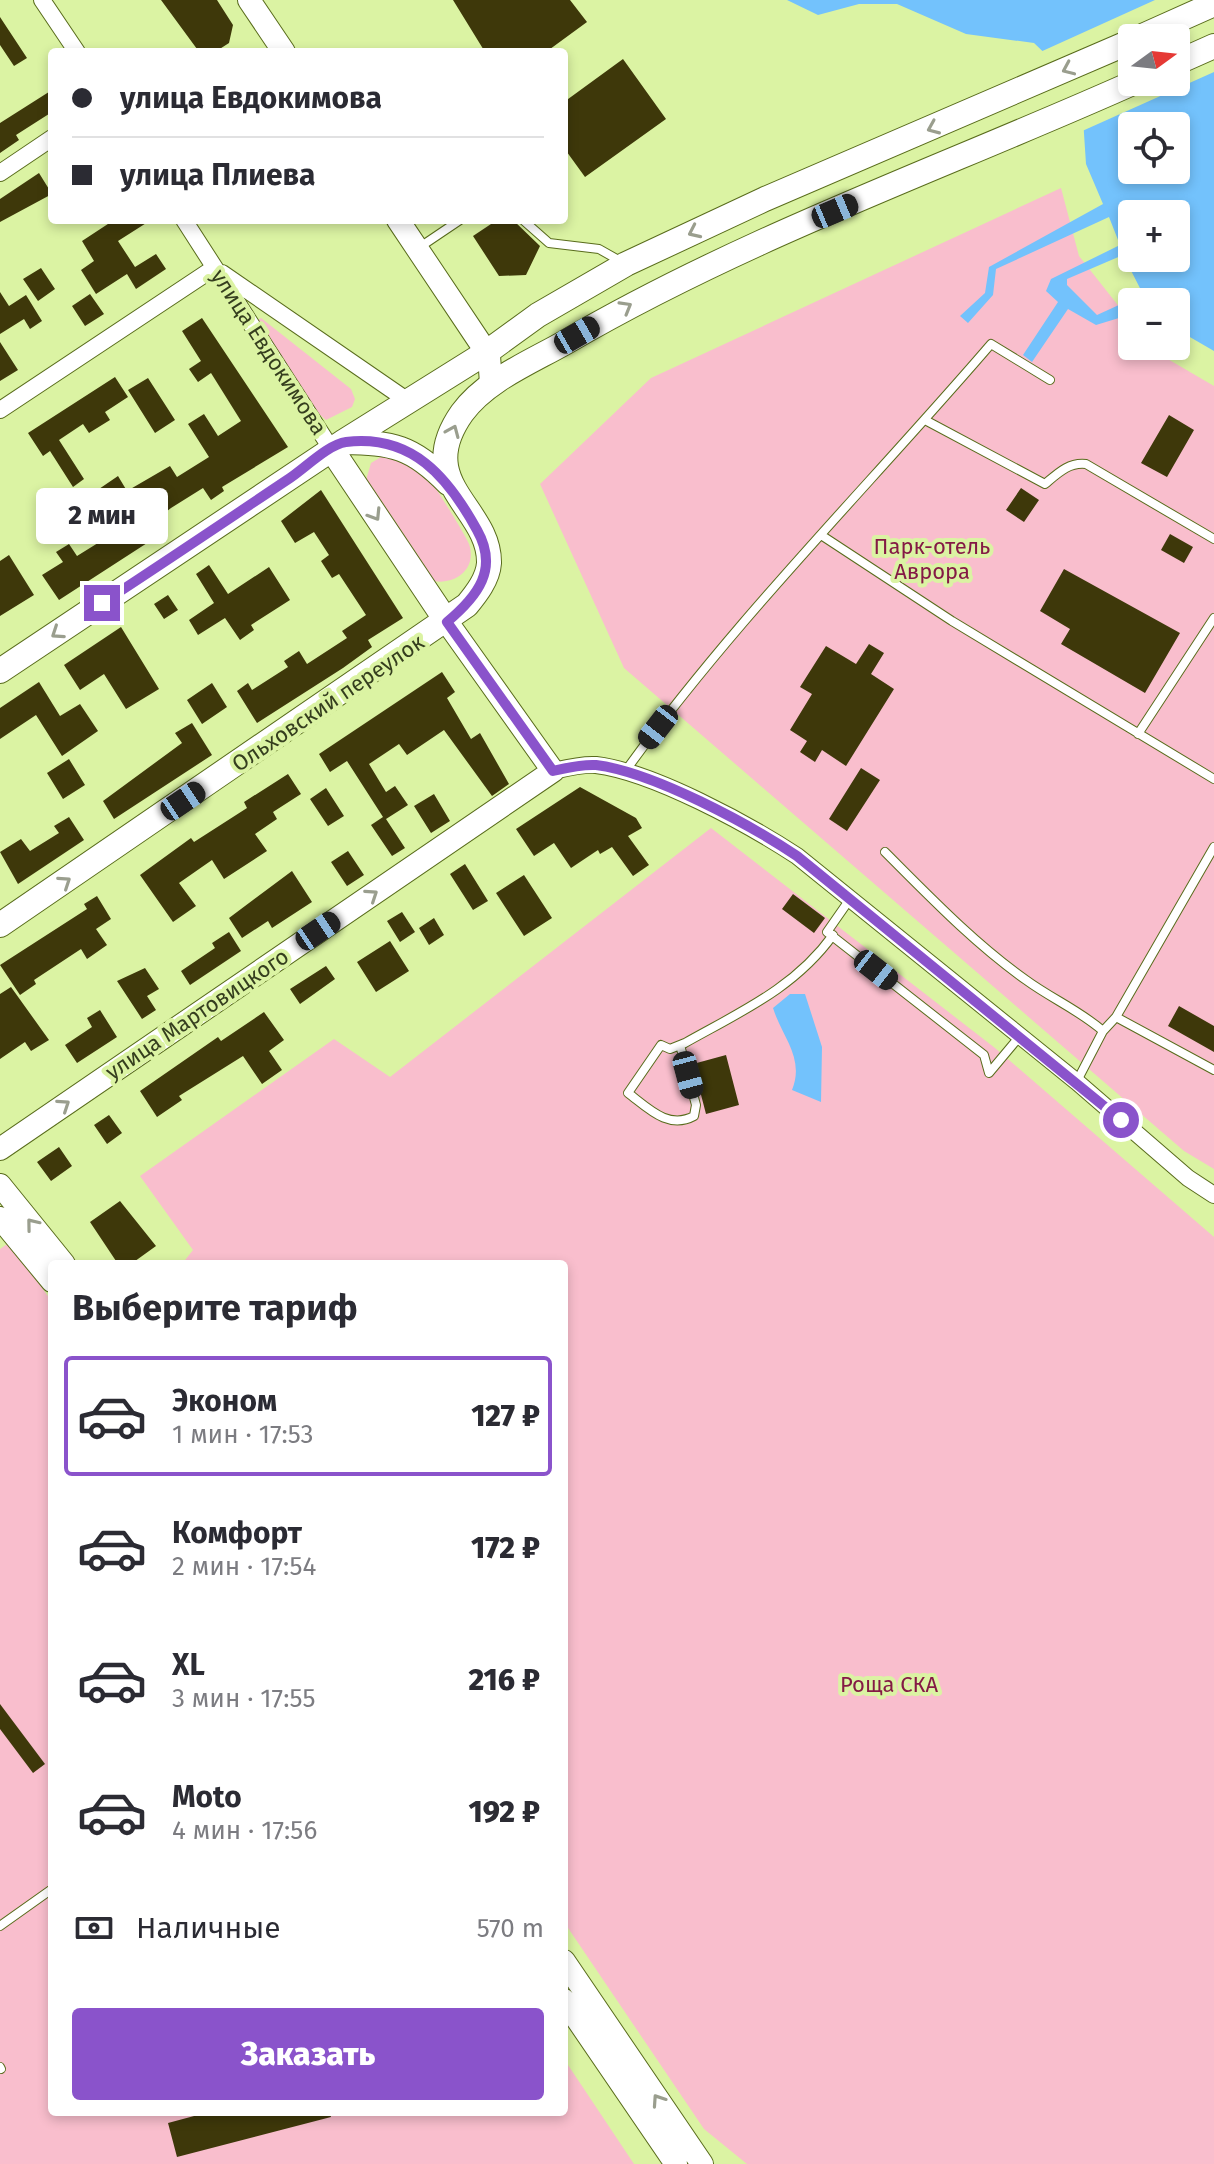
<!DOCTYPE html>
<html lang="ru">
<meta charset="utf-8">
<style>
:root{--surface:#fff;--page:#f7f7f7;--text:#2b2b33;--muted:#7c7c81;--line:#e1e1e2;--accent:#8a53cb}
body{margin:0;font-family:"Fira Sans",sans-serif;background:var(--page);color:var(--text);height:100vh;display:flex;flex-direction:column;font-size:30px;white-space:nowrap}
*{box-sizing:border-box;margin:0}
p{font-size:26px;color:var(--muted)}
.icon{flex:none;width:44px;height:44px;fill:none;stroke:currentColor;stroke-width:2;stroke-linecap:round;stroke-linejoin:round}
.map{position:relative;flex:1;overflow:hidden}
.drawer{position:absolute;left:48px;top:1260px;width:520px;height:856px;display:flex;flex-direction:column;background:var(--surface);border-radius:8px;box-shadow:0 4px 12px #0003}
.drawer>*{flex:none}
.top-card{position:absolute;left:48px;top:48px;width:520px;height:176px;border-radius:8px;box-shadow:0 4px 12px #0003;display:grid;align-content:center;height:176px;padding:0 24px;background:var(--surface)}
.needle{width:52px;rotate:75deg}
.fabs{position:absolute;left:1118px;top:24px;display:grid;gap:16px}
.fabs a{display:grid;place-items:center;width:72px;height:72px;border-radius:8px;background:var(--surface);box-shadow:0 4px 12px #0003;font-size:40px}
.end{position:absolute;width:36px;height:36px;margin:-18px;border:10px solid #8a53cb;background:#fff;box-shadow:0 0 0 4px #fff}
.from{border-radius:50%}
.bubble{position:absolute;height:56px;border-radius:8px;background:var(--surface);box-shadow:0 4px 12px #0003;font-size:26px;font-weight:800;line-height:56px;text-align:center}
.car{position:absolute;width:24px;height:48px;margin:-24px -12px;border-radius:10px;box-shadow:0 0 6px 2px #0007;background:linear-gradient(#222 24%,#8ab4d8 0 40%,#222 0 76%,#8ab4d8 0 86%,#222 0)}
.top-card b{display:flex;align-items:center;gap:28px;height:76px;font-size:30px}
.top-card b+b{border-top:2px solid var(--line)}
.top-card i{width:20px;height:20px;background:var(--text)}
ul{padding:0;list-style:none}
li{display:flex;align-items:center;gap:24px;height:120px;margin:0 16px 12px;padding:0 8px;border:4px solid transparent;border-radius:8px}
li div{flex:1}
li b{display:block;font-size:30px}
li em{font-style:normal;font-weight:800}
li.current{border-color:var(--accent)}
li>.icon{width:72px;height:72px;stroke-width:1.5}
h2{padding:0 24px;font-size:36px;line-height:96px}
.pay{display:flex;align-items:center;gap:20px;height:88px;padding:0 24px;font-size:30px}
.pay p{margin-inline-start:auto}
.cta{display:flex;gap:16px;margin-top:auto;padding:16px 24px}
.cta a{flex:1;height:92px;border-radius:8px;background:var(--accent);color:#fff;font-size:32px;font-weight:800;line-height:92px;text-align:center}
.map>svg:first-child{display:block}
</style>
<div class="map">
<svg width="1214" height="2164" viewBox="0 0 1214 2164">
<rect width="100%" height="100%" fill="#dbf3a3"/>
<!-- green -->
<path fill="#f9becd" d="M1061 188 1079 256 1132 323V346H1154L1166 358 1214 386V1169L1184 1151 624 668 540 484 651 378Z
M261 318 351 389 355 399 352 407 326 420 319 414 255 322Z
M386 454C396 458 413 461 421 468 428 474 465 534 469 544 478 571 452 587 429 580L366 480 371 463Z
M711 828 995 1048 1214 1237V2164H747L704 2129 564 1922V1264H182L193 1250 140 1176 334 1039 390 1077Z
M10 1242 52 1302V2112H564V2059L634 2164H0V1249Z"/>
<!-- water -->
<path fill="#73c2fc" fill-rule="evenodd" d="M787 0H1214V351L1176 329V302H1132V314L1096 325 1068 309 1032 362 1023 355 1058 302 1046 291 1051 279 1120 245 1109 217 996 269 993 295 968 323 960 316 985 293 989 267 1103 204 1086 164 1081 88 1034 43 966 34 897 4H859L818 15ZM1132 38H1176V82H1132ZM1132 126H1176V170H1132ZM1132 214H1176V258H1132ZM1123 255 1143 294 1097 315 1067 285V279Z
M790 994H805L822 1047 821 1102 792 1090C805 1058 782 1037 773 1008Z"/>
<!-- pier -->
<path fill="#dbf3a3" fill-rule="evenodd" d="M1155 0H1214V72L1080 132 1077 90 1038 53ZM1132 38H1176V82H1132Z"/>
<!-- building -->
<path fill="#3e380a" d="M161 0H217L233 25 229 43 215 52 197 49Z
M453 0H570L587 22 546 52H485Z
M0 17 27 58 14 66 0 45Z
M623 59 666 119 585 177 564 148V102Z
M52 90V112L16 135 19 140 0 153V123Z
M39 173 52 194 0 222V199Z
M114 220H151L118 241 135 267 156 254 166 269 136 289 127 274 96 294 81 270 94 261 82 241Z
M497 220H513L540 246 526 275 499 276 473 236Z
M41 268 55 289 38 301 23 279Z
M0 292 9 306 26 295 42 321 30 329 24 319 0 334Z
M90 294 104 314 85 326 72 306Z
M202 318 288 447 222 487 224 491 211 500 203 488 171 508 153 522 161 534 59 600 42 575 63 562 56 552 69 544 77 556 106 538 102 532 119 520 99 489 118 476 127 491 170 466 177 477 209 457 188 424 204 414 218 436 241 421 211 373 198 382 189 369 201 361 182 331Z
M0 342 18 370 0 381Z
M115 377 128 397 105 412 110 420 89 433 83 424 59 440 84 479 73 487 50 451 43 456 28 433Z
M148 378 175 420 155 433 128 390Z
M1169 415 1194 430 1167 477 1141 463Z
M1021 488 1039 500 1024 522 1006 510Z
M321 490 403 618 368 640 372 647 343 668 257 723 237 691 248 683 252 690 288 667 284 661 299 651 307 664 347 638 342 631 366 615 339 574 332 578 321 561 329 555 314 532 295 543 281 521Z
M1170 534 1193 547 1184 563 1161 550Z
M9 555 34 595 0 616V561Z
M209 565 228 594 269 567 290 600 251 625 254 630 240 640 225 618 198 635 189 620 214 603 196 574Z
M1064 569 1180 633 1145 693 1061 644 1070 629 1040 611Z
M168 595 178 610 164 619 154 604Z
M121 627 159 689 126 709 104 674 80 690 64 665Z
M869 644 884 653 871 674 894 689 846 766 822 750 815 762 800 752 807 741 790 730 812 694 800 687 826 646 856 664Z
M442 672 455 692 447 698 471 739 480 733 509 784 492 796 444 730 407 755 399 744 369 764 386 792 395 786 408 805 386 819 405 848 392 856 371 825 383 817 347 761 330 772 319 754Z
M39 682 60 716 80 704 98 731 62 756 36 715 0 739V708Z
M212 683 227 707 202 724 187 700Z
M192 723 212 755 114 819 103 801 182 743 175 733Z
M69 759 85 785 63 799 47 773Z
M861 768 880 780 847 831 829 819Z
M288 774 301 794 273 812 277 819 255 834 267 851 224 879 212 860 179 883 196 906 173 922 140 875 191 838 194 842 247 808 244 802Z
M580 787 636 818 642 828 628 836 649 865 633 876 612 847 600 854 598 850 571 868 554 843 534 856 516 829Z
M326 788 344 816 328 826 310 799Z
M434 794 450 821 431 833 414 806Z
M69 817 84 840 18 884 0 852 21 839 30 851 59 833 54 826Z
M348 851 364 875 347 886 331 862Z
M465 864 488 901 473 910 450 874Z
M292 871 312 902 272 928 268 921 242 938 229 918Z
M524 875 552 918 524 936 496 893Z
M793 894 825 918 814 933 782 909Z
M97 896 111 919 96 929 107 945 87 959 81 949 34 980 36 984 20 995 0 965 87 909 84 904Z
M402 912 415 932 400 942 387 921Z
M434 918 444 935 429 945 419 928Z
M229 932 241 951 190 985 181 971 215 948 212 943Z
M390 941 409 971 376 992 357 962Z
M326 966 335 979 300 1004 290 989Z
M145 968 159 989 147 996 156 1010 142 1019 117 981Z
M11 987 49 1040 31 1051 25 1042 0 1059V994Z
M1179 1006 1214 1026V1052L1168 1026Z
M100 1010 117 1037 77 1063 65 1045 92 1027 87 1018Z
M264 1012 284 1040 269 1051 282 1070 262 1084 243 1056 179 1096 182 1100 157 1117 140 1091 218 1037 221 1041Z
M726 1055 739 1105 706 1114 693 1064Z
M109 1115 122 1133 107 1144 94 1125Z
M59 1147 72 1166 51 1181 37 1162Z
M120 1201 156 1246 131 1264H118L90 1222Z
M0 1704 45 1764 33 1773 0 1729Z
M209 2112H330L331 2117 177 2157 168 2123Z"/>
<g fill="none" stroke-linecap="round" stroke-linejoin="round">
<defs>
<path id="lane" d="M523 220 549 243 599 249 622 262
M417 249 460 220
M925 420 1045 484C1058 473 1069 462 1086 464L1214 539
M821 535 952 621 1214 779
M1138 734 1214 618
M624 773C734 620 869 486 991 344L1050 380
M885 852C930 897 974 943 1026 980 1052 999 1079 1010 1103 1031
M850 899 827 932 984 1055 989 1073 1020 1036
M1116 1017 1214 1070
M680 1045 696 1105 694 1116C668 1130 648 1108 628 1093L661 1045 670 1049 685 1043C740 1012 795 988 833 935
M1077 1081 1103 1031 1116 1017 1214 847
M0 1926 52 1889
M0 2067 1 2069"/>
<path id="street" d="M42 0 77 52
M0 173 52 138
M184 220 332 450
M222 273 408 401
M0 410 214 268
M553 771C566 768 582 764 596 765 653 772 748 824 797 856L1077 1082 1188 1178 1214 1195"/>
<path id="secondary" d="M249 0 284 52
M398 220 489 356 491 383 486 389
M0 1149 553 771 447 622
M0 1185 64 1264
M0 1218 52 1281
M564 1961 702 2164
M564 2000 676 2164"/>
<path id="primary" d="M1138 38 1214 4
M1176 63 1214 46
M343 442C393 443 412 446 448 483
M332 450 447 622
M0 671 343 442 487 352 538 315 626 264 765 199 1132 41
M0 925 467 605C476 594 488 579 489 563 490 507 412 484 462 413 486 380 531 362 566 342 746 237 945 167 1135 82"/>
</defs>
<!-- lane casing -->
<use href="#lane" stroke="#596c1c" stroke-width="10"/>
<!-- street casing -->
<use href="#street" stroke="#596c1c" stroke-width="18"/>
<!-- secondary casing -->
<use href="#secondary" stroke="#596c1c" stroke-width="24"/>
<!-- primary casing -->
<use href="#primary" stroke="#596c1c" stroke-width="26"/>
<!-- lane -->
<use href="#lane" stroke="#fff" stroke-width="8"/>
<!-- street -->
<use href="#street" stroke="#fff" stroke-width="16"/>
<!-- secondary -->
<use href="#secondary" stroke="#fff" stroke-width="22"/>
<!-- primary -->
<use href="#primary" stroke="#fff" stroke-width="24"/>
</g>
<!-- one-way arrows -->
<defs><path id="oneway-chevron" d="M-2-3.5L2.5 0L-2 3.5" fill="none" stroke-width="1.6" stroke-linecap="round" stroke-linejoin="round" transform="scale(2)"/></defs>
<g stroke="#9a9e8e">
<use href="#oneway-chevron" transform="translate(1068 69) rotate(156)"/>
<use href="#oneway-chevron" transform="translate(933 128) rotate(157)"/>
<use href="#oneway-chevron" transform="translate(694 232) rotate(155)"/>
<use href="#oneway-chevron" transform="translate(626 307) rotate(-30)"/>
<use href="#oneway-chevron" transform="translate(453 431) rotate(-67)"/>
<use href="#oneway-chevron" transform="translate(375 515) rotate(58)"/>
<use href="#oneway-chevron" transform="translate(57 633) rotate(146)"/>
<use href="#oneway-chevron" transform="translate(65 882) rotate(-34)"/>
<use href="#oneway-chevron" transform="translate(372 895) rotate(-34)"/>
<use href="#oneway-chevron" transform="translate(64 1105) rotate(-34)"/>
<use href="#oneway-chevron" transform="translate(32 1224) rotate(-129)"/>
<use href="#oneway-chevron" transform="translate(658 2100) rotate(-124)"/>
</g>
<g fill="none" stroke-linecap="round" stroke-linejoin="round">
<!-- route -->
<path stroke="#8a53cb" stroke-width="10" d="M102 603C165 562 227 520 290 478 305 468 329 444 346 442 412 434 448 477 477 530 499 569 478 596 447 622L553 771C566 768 582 764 596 765 653 772 749 824 797 856L1121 1120"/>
</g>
<g text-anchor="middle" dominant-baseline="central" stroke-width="8" stroke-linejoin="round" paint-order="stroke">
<!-- street labels -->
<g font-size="22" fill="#353e1e" stroke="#dbf3a3">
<text transform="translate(269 352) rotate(57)">улица Евдокимова</text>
<text transform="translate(328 703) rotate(-34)">Ольховский переулок</text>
<text transform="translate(197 1014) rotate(-34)">улица Мартовицкого</text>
</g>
<!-- park labels -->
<g font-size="22" fill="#841a45" stroke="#dbf3a3">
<text x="932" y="546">Парк-отель<tspan x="932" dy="25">Аврора</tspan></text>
<text x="889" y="1684">Роща СКА</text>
</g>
</g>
</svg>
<div class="fabs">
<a><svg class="needle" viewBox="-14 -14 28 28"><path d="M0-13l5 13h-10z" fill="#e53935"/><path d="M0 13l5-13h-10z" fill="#7c7c81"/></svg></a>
<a><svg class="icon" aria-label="locate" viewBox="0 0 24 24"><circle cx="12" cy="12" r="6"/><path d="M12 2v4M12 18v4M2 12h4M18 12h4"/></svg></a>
<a>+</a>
<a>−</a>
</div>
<i class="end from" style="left:1121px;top:1120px"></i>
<i class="end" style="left:102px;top:603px"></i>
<div class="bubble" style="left:36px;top:488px;width:132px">2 мин</div>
<i class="car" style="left:835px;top:211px;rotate:67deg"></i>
<i class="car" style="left:577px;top:335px;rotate:60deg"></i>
<i class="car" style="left:658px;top:727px;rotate:218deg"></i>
<i class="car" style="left:183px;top:801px;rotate:56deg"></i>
<i class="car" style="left:318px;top:931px;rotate:56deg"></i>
<i class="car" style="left:876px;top:970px;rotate:128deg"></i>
<i class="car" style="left:688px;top:1075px;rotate:165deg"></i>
<div class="top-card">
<b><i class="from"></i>улица Евдокимова</b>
<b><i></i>улица Плиева</b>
</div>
<section class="drawer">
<h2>Выберите тариф</h2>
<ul>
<li class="current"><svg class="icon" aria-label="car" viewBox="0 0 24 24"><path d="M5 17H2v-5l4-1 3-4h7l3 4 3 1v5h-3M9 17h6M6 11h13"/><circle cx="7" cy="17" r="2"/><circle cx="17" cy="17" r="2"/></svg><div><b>Эконом</b><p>1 мин · 17:53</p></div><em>127 ₽</em></li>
<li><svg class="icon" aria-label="car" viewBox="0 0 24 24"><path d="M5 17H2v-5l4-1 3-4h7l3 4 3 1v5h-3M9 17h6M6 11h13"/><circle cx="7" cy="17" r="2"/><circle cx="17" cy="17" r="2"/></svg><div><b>Комфорт</b><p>2 мин · 17:54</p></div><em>172 ₽</em></li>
<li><svg class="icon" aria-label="car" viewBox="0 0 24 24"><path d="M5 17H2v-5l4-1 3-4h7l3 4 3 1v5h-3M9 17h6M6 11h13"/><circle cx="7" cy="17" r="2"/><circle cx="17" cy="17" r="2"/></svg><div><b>XL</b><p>3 мин · 17:55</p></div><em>216 ₽</em></li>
<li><svg class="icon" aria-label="car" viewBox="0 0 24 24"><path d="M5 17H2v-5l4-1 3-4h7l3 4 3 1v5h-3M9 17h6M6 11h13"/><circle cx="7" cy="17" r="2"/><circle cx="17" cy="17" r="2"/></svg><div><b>Moto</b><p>4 мин · 17:56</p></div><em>192 ₽</em></li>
</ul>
<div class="pay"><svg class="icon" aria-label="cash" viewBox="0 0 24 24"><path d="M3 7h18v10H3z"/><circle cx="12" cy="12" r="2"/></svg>Наличные<p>570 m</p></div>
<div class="cta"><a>Заказать</a></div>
</section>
</div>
